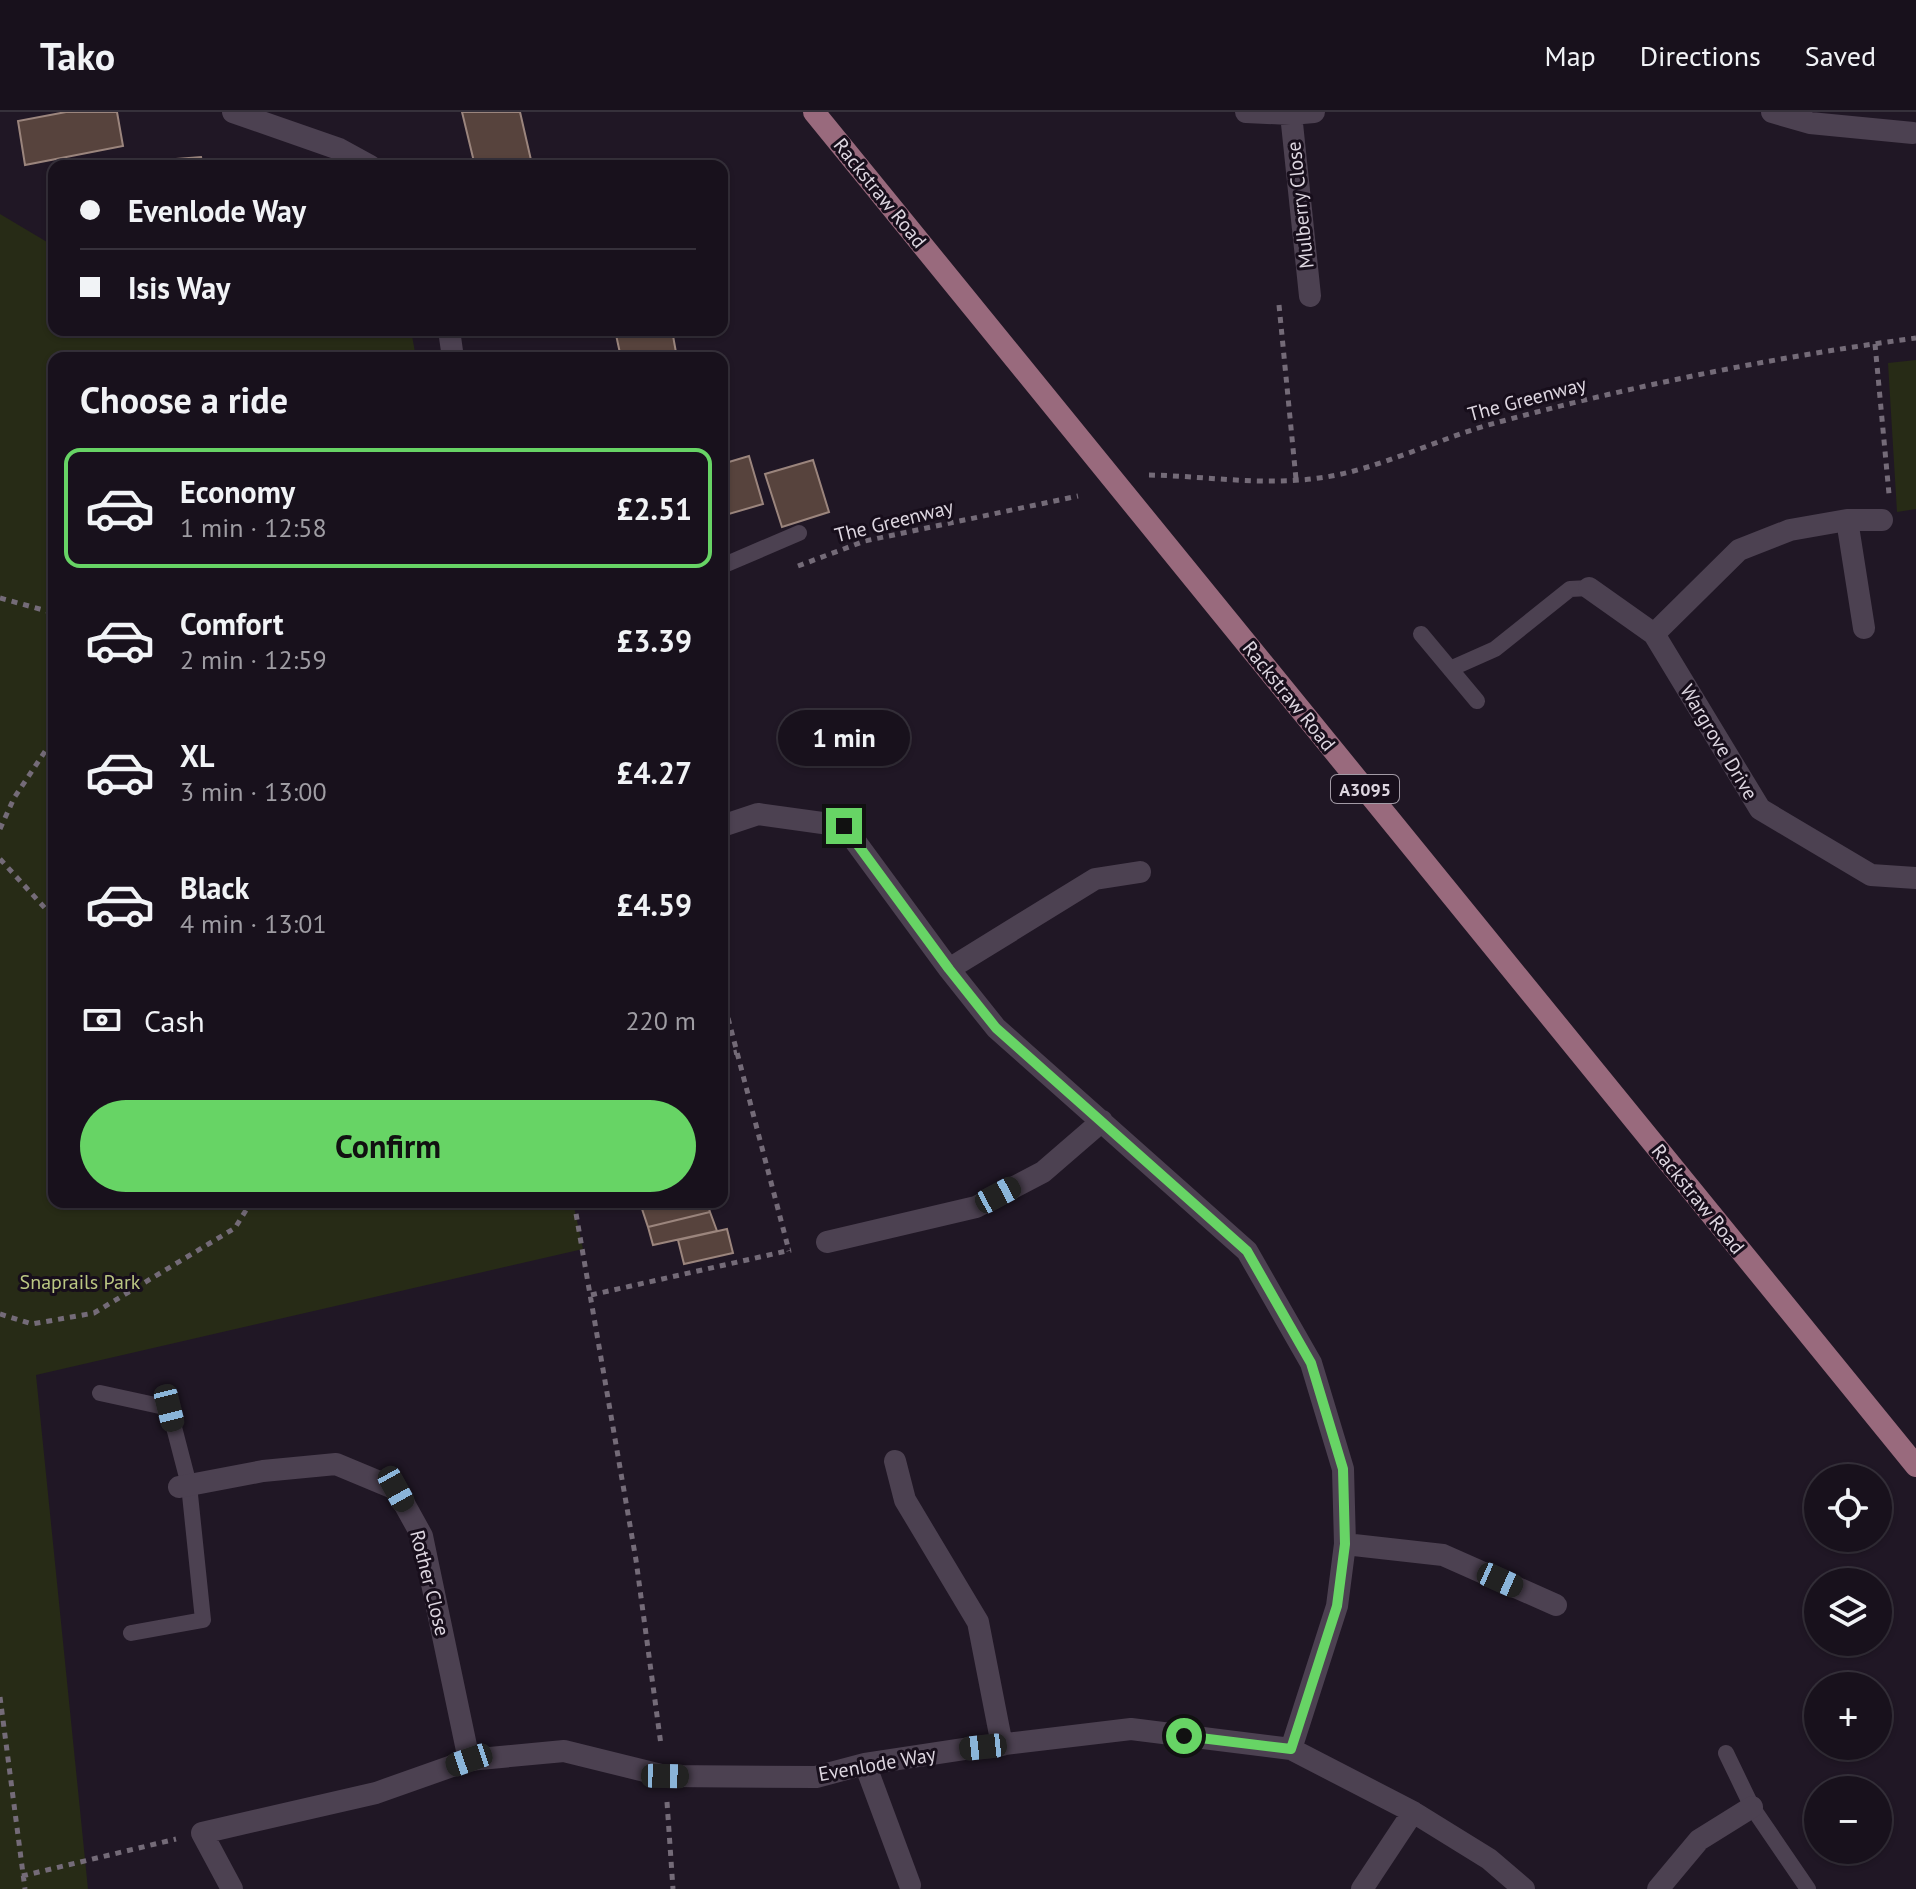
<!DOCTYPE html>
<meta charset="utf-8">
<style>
:root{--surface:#18111c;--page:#251f29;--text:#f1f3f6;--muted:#9f9da3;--line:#36313b;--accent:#67d465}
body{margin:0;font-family:"PT Sans",sans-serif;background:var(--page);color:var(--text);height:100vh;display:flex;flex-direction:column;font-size:30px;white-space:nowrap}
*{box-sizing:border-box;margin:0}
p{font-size:26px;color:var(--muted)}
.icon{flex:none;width:44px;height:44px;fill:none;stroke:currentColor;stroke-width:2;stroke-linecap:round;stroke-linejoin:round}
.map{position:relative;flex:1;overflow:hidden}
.side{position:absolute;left:48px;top:240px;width:680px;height:856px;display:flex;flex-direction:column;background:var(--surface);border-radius:16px;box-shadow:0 2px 6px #0004,0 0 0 2px var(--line)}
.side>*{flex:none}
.top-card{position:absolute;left:48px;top:48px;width:680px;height:176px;border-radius:16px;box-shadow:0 2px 6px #0004,0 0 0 2px var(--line);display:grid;align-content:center;height:176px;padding:0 32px;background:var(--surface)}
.buttons{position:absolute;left:1804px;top:1352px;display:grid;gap:16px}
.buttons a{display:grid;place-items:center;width:88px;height:88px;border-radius:50%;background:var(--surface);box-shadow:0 2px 6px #0004,0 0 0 2px var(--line);font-size:40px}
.end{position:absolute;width:36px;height:36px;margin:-18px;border:10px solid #67d465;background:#111;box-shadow:0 0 0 4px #111}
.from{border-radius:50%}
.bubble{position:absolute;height:56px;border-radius:28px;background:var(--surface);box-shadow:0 2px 6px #0004,0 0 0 2px var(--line);font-size:26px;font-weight:600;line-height:56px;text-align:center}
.car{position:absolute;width:24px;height:48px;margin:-24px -12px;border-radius:10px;box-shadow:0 0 6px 2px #0007;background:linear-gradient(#222 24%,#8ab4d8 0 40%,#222 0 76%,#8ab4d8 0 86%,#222 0)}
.top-card b{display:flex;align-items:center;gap:28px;height:76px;font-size:30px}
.top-card b+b{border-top:2px solid var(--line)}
.top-card i{width:20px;height:20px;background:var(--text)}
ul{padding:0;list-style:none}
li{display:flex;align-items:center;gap:24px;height:120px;margin:0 16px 12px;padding:0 16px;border:4px solid transparent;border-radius:16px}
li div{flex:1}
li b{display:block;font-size:30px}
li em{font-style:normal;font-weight:600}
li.on{border-color:var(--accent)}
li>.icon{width:72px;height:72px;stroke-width:1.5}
h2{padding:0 32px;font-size:36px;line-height:96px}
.pay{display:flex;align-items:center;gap:20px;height:88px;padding:0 32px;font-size:30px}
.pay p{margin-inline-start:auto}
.action{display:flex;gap:16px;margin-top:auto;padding:16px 32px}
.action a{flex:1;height:92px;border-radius:48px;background:var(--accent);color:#111;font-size:32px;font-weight:600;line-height:92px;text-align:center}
header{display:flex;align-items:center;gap:48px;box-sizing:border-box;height:112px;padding:0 40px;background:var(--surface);border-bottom:2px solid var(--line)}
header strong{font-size:38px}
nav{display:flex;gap:44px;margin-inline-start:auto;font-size:28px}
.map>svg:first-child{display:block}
</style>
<header>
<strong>Tako</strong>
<nav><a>Map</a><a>Directions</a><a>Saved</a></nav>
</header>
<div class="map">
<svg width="1916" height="1777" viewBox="0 0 1916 1777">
<rect width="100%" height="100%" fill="#201725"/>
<!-- green -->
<path fill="#272b16" d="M0 102 47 130 54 131V218H411L416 246H54V1090H573L583 1137 36 1263 88 1777H0Z
M1916 248V397L1897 400 1888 251Z"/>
<!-- building -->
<path fill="#57433d" stroke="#9b857d" stroke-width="2" d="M66 0H117L123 34 25 53 18 9Z
M462 0H520L531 48 500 54H475Z
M201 45 203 54H152L151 49Z
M615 218H672L677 246H621Z
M749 344 763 392 722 404V352Z
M813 348 829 400 782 415 765 362Z
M657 1090H707L710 1100 648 1115 641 1094Z
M710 1100 717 1119 653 1133 648 1115Z
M727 1117 733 1141 684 1152 678 1128Z"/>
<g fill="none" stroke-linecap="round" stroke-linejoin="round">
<!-- path -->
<path stroke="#746b78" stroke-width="5" stroke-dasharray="6 6" stroke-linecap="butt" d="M1279 193 1296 367
M1875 232 1889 382
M1149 363C1205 364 1262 374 1319 366 1376 359 1441 325 1499 310 1636 273 1775 245 1916 226
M798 454 865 429 1078 384
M0 486 54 501
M0 717 14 686 54 626
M0 747 54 806
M722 883 789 1139
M722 943 737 940
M574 1090 636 1448 661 1633
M591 1183 791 1138
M0 1202 32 1212 94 1201 235 1116 251 1090
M0 1585 25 1777
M667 1690 673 1777
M22 1764 176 1727"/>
<!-- service -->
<path stroke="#4c4151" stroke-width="16" d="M722 454 799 421
M1421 522 1477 589
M1450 557 1495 537 1570 477 1589 476
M100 1281 169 1296 189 1373 203 1508 131 1521
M1726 1641 1752 1695 1808 1777"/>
<!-- minor -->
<path stroke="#4c4151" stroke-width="22" d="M233 0 339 37 370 54
M1246 0 1291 2 1314 0
M1772 0 1810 11 1913 21
M1291 2 1310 184
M449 218 453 246
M1847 408 1864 516
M1589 476 1654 522 1760 697 1871 763 1916 766
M1654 522 1739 438 1790 418 1847 408H1882
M722 714 758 702 844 714 949 857 996 916 1247 1139 1311 1251 1343 1357 1345 1432 1337 1494 1291 1637
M949 857 1095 767 1140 760
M827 1130 976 1095 1043 1060 1102 1009
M895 1349 905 1388 978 1510 1002 1633
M179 1375 263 1359 336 1352 396 1377 422 1424 469 1648
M1345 1432 1443 1443 1556 1493
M865 1652 910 1773
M232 1777 202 1721 376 1681 469 1648 564 1639 665 1664 816 1665 865 1652 964 1637 1131 1617 1291 1637 1413 1700 1489 1747 1524 1777
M1362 1777 1413 1700
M1658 1777 1699 1728 1752 1695"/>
<!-- primary -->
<path stroke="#996a7d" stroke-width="22" d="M814 0 1916 1354"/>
</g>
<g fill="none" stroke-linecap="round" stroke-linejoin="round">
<!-- route -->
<path stroke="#67d465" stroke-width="10" d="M844 714 949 857 996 916 1247 1139 1311 1251 1343 1357 1345 1432 1337 1494 1291 1637 1184 1624"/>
</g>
<g text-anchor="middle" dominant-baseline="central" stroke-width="6" stroke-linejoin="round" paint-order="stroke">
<!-- shield labels -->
<rect fill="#170e1b" stroke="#a29aa5" stroke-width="2" x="1331" y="663" width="68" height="28" rx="6"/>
<g font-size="18" font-weight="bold" fill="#ddd6e0">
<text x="1365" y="677">A3095</text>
</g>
<!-- street labels -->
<g font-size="20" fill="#ddd6e0" stroke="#170e1b">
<text transform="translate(880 81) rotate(51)">Rackstraw Road</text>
<text transform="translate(1300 93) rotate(-96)">Mulberry Close</text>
<text transform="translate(1527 287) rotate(-15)">The Greenway</text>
<text transform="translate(894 409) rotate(-14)">The Greenway</text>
<text transform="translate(1289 584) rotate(51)">Rackstraw Road</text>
<text transform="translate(1719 630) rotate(59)">Wargrove Drive</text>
<text transform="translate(1698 1087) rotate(51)">Rackstraw Road</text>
<text transform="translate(430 1471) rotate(76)">Rother Close</text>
<text transform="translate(877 1652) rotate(-10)">Evenlode Way</text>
</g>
<!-- park labels -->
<g font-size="20" fill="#bbc783" stroke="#170e1b">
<text x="80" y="1170">Snaprails Park</text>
</g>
</g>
</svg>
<div class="buttons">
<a><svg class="icon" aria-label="locate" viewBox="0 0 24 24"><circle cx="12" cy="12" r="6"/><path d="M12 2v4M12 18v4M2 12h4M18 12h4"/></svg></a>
<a><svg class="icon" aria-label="layers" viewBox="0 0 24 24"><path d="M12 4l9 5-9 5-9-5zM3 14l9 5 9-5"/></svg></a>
<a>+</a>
<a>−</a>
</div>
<i class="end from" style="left:1184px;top:1624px"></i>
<i class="end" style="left:844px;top:714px"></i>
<div class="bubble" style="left:778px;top:598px;width:132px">1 min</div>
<i class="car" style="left:998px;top:1083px;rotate:62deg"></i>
<i class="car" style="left:169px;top:1296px;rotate:166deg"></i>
<i class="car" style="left:396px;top:1377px;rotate:151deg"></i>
<i class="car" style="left:1500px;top:1468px;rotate:114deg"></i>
<i class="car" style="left:983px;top:1635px;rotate:264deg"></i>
<i class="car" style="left:469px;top:1648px;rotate:251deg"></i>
<i class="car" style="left:665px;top:1664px;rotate:91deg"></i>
<div class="top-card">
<b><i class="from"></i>Evenlode Way</b>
<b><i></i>Isis Way</b>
</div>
<section class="side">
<h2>Choose a ride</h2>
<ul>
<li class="on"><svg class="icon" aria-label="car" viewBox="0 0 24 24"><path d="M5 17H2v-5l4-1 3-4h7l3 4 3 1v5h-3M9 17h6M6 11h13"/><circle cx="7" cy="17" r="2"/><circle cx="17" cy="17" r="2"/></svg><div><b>Economy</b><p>1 min · 12:58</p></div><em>£2.51</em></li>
<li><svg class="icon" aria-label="car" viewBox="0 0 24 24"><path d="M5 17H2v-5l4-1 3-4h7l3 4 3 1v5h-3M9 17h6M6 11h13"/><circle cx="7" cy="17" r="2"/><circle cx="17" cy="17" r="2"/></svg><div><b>Comfort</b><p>2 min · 12:59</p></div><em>£3.39</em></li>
<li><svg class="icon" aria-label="car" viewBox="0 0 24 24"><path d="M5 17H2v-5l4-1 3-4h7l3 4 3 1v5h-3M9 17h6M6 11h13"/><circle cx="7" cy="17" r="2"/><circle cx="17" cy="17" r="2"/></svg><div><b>XL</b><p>3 min · 13:00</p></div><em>£4.27</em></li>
<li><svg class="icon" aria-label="car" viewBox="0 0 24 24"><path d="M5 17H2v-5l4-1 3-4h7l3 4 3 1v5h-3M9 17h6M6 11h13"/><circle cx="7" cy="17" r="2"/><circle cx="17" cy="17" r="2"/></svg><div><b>Black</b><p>4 min · 13:01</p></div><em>£4.59</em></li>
</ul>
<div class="pay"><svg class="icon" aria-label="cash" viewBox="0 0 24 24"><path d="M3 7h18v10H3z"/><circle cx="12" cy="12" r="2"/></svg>Cash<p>220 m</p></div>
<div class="action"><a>Confirm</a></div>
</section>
</div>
